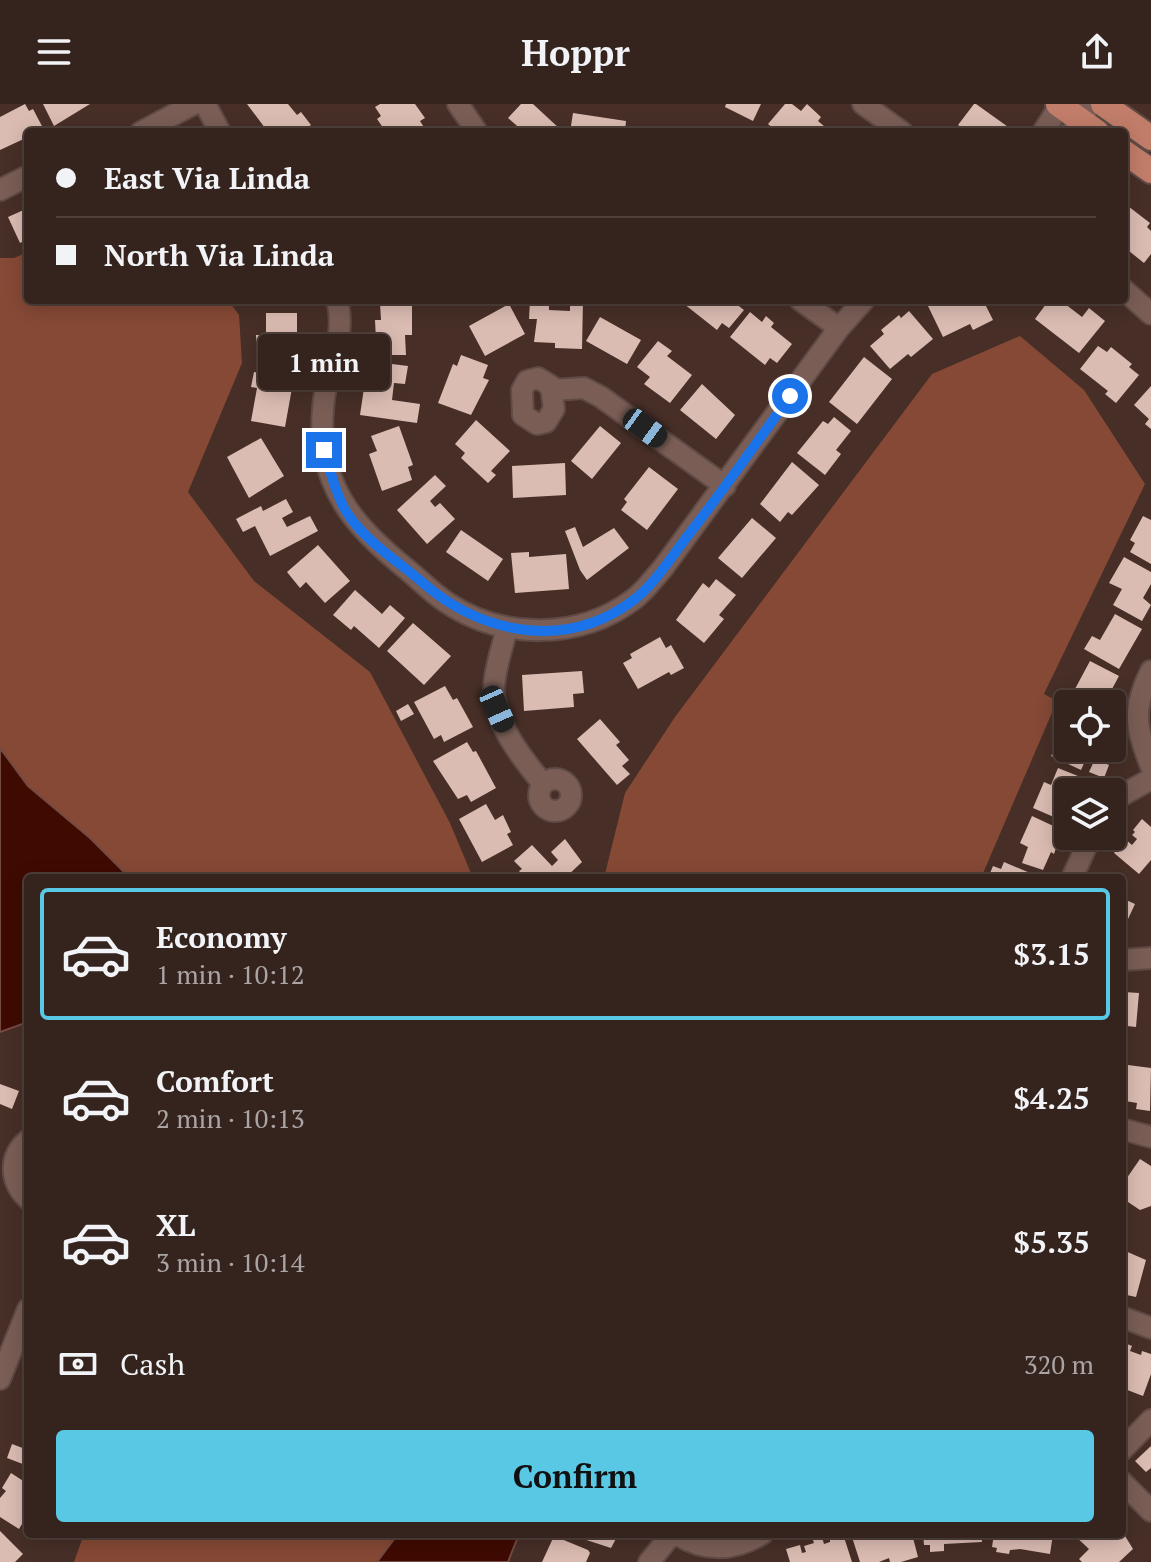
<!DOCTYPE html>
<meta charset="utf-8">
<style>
:root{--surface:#35231d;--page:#402f2a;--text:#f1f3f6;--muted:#aaa4a4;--line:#4f403b;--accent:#59c8e5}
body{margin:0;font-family:"PT Serif",serif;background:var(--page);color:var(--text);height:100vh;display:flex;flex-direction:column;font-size:30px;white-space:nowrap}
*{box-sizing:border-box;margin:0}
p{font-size:26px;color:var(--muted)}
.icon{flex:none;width:44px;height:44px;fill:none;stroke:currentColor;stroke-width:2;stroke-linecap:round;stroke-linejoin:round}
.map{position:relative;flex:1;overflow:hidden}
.details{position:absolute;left:24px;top:770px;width:1102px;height:664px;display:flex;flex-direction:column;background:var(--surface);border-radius:8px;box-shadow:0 4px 20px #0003,0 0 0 2px var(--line)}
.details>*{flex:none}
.guide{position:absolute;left:24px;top:24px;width:1104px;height:176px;border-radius:8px;box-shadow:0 4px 20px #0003,0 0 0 2px var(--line);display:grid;align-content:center;height:176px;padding:0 32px;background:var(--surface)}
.buttons{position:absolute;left:1054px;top:586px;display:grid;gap:16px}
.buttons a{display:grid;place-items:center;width:72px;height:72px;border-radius:8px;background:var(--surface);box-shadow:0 4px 20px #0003,0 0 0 2px var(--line);font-size:40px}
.end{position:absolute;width:36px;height:36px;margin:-18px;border:10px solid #1a73e8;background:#fff;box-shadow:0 0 0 4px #fff}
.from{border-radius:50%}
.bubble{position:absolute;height:56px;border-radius:8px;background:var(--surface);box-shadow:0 4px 20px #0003,0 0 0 2px var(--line);font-size:26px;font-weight:600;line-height:56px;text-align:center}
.car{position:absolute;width:24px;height:48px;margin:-24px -12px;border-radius:10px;box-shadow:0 0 6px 2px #0007;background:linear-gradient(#222 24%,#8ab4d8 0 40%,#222 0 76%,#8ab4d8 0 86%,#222 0)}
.guide b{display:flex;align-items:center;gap:28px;height:76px;font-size:30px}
.guide b+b{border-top:2px solid var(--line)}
.guide i{width:20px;height:20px;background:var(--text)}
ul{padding:14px 0 0;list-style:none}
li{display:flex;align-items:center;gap:24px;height:132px;margin:0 16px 12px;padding:0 16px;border:4px solid transparent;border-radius:8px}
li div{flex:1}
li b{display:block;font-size:30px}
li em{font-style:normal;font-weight:600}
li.active{border-color:var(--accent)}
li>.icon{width:72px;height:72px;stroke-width:1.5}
.pay{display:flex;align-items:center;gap:20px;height:88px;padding:0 32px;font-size:30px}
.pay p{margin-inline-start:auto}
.button{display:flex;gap:16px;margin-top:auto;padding:16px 32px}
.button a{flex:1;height:92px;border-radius:8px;background:var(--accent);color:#111;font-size:32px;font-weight:600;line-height:92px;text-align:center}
header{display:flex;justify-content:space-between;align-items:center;height:104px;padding:0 32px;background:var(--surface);font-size:36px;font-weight:600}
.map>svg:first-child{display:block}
</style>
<header><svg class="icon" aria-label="menu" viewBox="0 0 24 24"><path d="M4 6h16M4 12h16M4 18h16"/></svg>Hoppr<svg class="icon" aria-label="share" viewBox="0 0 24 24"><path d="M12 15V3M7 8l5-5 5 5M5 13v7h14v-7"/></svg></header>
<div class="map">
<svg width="1151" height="1458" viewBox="0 0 1151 1458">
<rect width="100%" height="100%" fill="#472f27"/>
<!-- green -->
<path fill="#864936" d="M28 148V196H228L239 211 242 259 188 388 254 477 370 568 450 719 473 774H130L90 734 28 682 0 644V154H14Z
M1020 232 1084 286 1145 380 1044 590 1057 597 981 774H604L625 689 675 613 932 270Z
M84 1430H519L508 1458H74Z"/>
<!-- water -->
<path fill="#3f0a00" stroke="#744a41" stroke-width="2" d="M0 644 28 682 90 734 130 774H28V918L0 928Z
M398 1430H519L508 1458H377Z"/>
<!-- building -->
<path fill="#dbbcb2" d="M25 0 29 7 33 5 43 24 28 28V33L0 46V13Z
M43 0H90L54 22Z
M247 0H288L297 11 301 8 311 21 301 28H259L265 24Z
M380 0H415L425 14 420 17 427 28H386L377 15 381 12 375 3Z
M521 0H533L561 26 524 28 508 14Z
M726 0H761L753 17 725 3Z
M785 0H792L801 7 807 0 821 13 818 17 831 28H777L768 20Z
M974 0H976L1011 25 1009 28H968L958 21Z
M573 9 626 17 625 28H570Z
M1124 99 1150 119 1147 123 1151 127V150L1144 159 1124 143Z
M28 104V135L20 139 8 113Z
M530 196 549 198V206L570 207V196H583L582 245 555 244V239L534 238 537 215H529Z
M679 196H731L744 206 729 224 722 219 717 226Z
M936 196H942L944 200 954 196H983L993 216 973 226 970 220 943 233 927 200Z
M1049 196H1060L1082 213 1089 204 1105 217 1079 249 1035 215Z
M412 198V231H405L406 251H380V236H376L375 216H381L380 199Z
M509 200 525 230 485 252 469 222Z
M909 207 933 235 911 253 908 250 890 265 870 242 884 230 881 226 899 211 901 214Z
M750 208 762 218 766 212 774 219 771 223 792 240 777 259 770 254 765 261 730 233Z
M266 209H297V257H257L256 231H266Z
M600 213 641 236 627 260 586 237Z
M658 237 672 247 667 252 692 271 670 299 644 280 650 273 637 263Z
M1098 242 1107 248 1111 243 1132 260 1129 263 1139 271 1116 299 1105 290 1108 287 1080 265Z
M461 251 488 261 483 274 489 276 471 311 438 299 453 260 457 262Z
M864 253 892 275 857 320 829 298Z
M368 257 408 262 405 280 394 279 392 296 420 300 417 319 360 311Z
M254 268 290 274 289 283 292 284 285 323 251 317 257 284 251 283Z
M702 280 735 311 716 335 680 306Z
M1151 282V325L1145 320 1149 315 1134 301Z
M834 313 851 327 836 346 841 350 825 371 797 349 823 317 828 320Z
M476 316 510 347 491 367 496 371 488 379 461 354 465 349 455 340Z
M399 322 413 361 408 363 412 376 382 387 369 350 377 347 371 332Z
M600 322 621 339 592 375 571 357Z
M261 334 284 372 249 394 227 353Z
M792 358 819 381 792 411 788 408 780 418 760 400Z
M565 359 566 391 513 394 512 362Z
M649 363 678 385 647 426 621 406 627 398 624 395Z
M435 371 446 382 430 397 435 403 440 399 455 415 427 440 397 406Z
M286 395 293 408 282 414 287 423 310 412 318 427 270 452 255 422 243 428 236 415 261 402 263 407Z
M1143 412 1151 416V460L1130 448 1135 439 1130 436Z
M752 414 776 434 742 474 718 454Z
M575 423 583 443 614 424 629 444 587 476 580 466 565 427Z
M461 426 503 455 488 477 446 448Z
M318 441 350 477 325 499 306 478 300 484 287 468Z
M529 448V453L566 450 569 485 515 489 511 449Z
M1124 453 1151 468V480L1143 494 1151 501 1142 517 1113 501 1122 485 1109 479Z
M716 475 736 491 719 511 724 515 704 539 676 516 703 479 709 484Z
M355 486 382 510 390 501 405 514 379 544 354 522 351 526 333 511Z
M1115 510 1142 525 1119 565 1084 545 1092 532 1100 536Z
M413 519 451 552 424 581 387 547Z
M660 533 666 544 671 541 684 564 671 571 669 568 638 585 623 559 632 554 630 550Z
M1090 557 1119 572 1104 600H1073L1068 598Z
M582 567 584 589 573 590 574 603 524 607 522 571Z
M445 582 453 596 457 594 473 623 444 638 441 631 434 635 414 598Z
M408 600 414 610 401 617 396 607Z
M600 615 620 638 616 641 629 656 622 662 630 670 617 681 577 635Z
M1068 624V644H1091L1081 666 1051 652Z
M467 638 473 648 476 647 496 684 471 698 467 691 458 695 433 657Z
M1095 655 1109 661 1104 674 1089 668Z
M1058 664 1088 676 1084 688H1068V706L1063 717 1033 704 1044 678 1051 681Z
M486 700 495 716 503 711 511 728 507 730 513 741 482 758 459 715Z
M1032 712 1062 726 1054 750 1051 748 1043 766 1022 759 1028 743 1020 739Z
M1142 715 1151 723V756L1139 770 1114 749 1125 735 1132 741 1137 735 1132 731 1135 728 1133 726Z
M565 735 582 758 565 774H525L519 767 522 765 514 757 532 741 552 762 558 756 551 748Z
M1004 758 1030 769 1028 774H988L993 762 1001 765Z
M1122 794 1135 800 1122 828Z
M1124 888 1139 889 1136 923 1127 922V928L1122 927Z
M1128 961 1151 964 1150 1007 1136 1005 1137 999 1125 997 1122 1003V963Z
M0 980 19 987 12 1005 0 1000Z
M1140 1055 1151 1062V1102L1140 1106 1122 1094V1081Z
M1123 1146 1146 1156 1136 1193 1122 1190Z
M1122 1238 1132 1242 1130 1247 1141 1251 1142 1247 1151 1250V1270L1143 1292 1122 1284Z
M12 1340 28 1346V1362L7 1354Z
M1151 1342V1364L1146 1368 1135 1357Z
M11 1369 28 1380V1410L19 1425 0 1413V1394L6 1387 2 1384Z
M0 1427 23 1450 15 1458H0Z
M1122 1427 1133 1445 1119 1458H1082L1079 1455 1089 1445 1073 1430H1118Z
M830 1430H843L852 1458H790L786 1445 800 1441 802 1449 806 1448 804 1442 814 1439 813 1436 822 1433 824 1440 830 1438Z
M851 1430H912L918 1453 901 1458H890L889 1454 879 1458H860Z
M923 1430H981L982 1438 944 1440V1447L930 1448V1441H924Z
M994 1430H1053L1050 1450 1020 1445 1010 1446 1009 1450 996 1448 997 1444 992 1443Z
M571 1431 615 1430 618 1431 611 1444Z
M554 1432 588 1446 590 1449 586 1458H542Z"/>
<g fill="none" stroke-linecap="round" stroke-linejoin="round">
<defs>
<path id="minor" d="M205 0 220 28
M458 0 477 28
M863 0 902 28
M141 28 194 0
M1043 28 1061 0
M1071 28 1091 0
M0 86 28 72
M1124 186 1151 210
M337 196C345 225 334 251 327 279 322 299 321 326 324 346 332 398 365 431 404 463 418 474 431 488 446 498 502 536 580 536 634 495 645 487 654 474 663 464L839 224 864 196
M800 196 839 224
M538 274 551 282 554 305 546 318 537 320 523 311 522 286 527 277Z
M553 286 584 284 601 293 725 382
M507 523C503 543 494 565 494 585 495 621 522 654 543 680
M1151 567C1132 605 1135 624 1151 662
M539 691a16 16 0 1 1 32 0a16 16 0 1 1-32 0Z
M1112 697 1151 675
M1072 774 1091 732
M1122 856 1151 854
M1122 1025 1151 1033
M28 1036C8 1053 10 1078 28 1095
M1122 1213 1151 1224
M0 1275 28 1205
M1122 1346 1151 1316
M1122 1378 1151 1407
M676 1430C705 1448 734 1447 762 1430
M649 1458 672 1430"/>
<path id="major" d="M1058 0 1097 28
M1103 0 1151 34
M1124 48 1151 67"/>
</defs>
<!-- minor casing -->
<use href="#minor" stroke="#5f4a45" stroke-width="24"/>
<!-- major casing -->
<use href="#major" stroke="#5f4a45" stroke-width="28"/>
<!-- minor -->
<use href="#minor" stroke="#7a5e56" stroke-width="20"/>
<!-- major -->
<use href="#major" stroke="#c17d69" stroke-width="24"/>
</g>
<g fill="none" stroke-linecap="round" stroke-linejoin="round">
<!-- route -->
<path stroke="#1a73e8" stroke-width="10" d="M324 346C330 366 336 391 347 409 366 438 398 457 423 479 483 531 568 547 635 495 655 479 670 455 686 434 722 388 756 340 790 292"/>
</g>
</svg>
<div class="buttons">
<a><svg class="icon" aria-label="locate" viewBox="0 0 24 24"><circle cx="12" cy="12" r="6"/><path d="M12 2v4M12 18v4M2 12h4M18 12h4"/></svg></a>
<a><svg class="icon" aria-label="layers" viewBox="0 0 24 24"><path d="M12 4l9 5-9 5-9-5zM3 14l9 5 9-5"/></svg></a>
</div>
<i class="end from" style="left:790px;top:292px"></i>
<i class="end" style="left:324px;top:346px"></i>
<div class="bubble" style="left:258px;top:230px;width:132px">1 min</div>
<i class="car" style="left:645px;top:324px;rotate:126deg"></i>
<i class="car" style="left:497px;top:605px;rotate:156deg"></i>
<div class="guide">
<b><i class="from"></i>East Via Linda</b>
<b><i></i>North Via Linda</b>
</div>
<section class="details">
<ul>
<li class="active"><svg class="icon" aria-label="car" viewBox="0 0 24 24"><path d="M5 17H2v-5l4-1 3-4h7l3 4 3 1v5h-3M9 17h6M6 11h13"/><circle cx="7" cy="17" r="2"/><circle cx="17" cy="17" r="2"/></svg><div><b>Economy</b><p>1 min · 10:12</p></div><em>$3.15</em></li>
<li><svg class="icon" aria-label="car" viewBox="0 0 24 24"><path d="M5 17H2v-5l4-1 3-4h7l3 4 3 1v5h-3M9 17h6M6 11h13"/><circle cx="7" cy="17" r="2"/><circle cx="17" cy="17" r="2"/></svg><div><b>Comfort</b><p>2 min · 10:13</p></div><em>$4.25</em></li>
<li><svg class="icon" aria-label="car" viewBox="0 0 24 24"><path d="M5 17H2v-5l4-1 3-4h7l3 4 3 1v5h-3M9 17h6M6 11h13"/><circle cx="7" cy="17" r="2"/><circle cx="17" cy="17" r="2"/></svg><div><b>XL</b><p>3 min · 10:14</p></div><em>$5.35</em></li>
</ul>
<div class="pay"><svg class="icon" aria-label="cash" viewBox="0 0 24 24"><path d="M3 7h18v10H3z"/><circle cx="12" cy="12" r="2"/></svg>Cash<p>320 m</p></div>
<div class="button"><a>Confirm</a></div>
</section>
</div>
